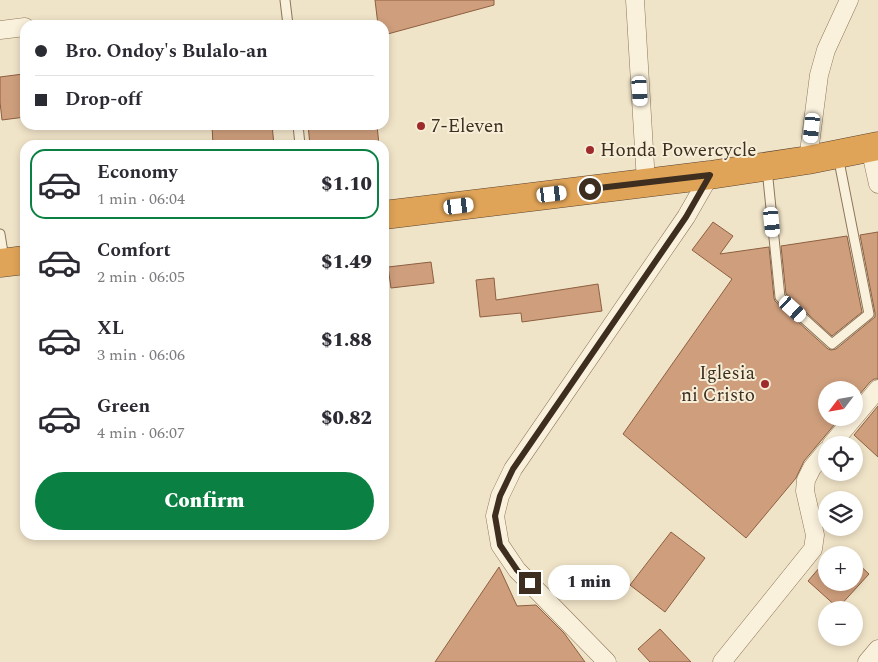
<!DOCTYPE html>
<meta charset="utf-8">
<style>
:root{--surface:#fff;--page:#f2f2f3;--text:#2b2b33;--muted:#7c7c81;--line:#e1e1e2;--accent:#0b8043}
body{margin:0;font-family:Spectral,serif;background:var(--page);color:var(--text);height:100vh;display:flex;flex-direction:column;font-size:19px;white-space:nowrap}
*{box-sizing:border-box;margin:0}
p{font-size:16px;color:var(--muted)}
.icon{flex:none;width:28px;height:28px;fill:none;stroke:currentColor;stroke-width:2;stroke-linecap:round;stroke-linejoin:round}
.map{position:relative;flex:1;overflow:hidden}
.panel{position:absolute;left:20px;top:140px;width:369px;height:400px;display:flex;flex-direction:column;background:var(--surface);border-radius:15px;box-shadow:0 2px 8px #0003}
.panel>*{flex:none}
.guide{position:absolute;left:20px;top:20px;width:369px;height:110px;border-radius:15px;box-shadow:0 2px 8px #0003;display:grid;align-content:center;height:110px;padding:0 15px;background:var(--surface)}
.needle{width:32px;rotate:239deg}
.fabs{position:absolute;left:818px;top:381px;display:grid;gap:10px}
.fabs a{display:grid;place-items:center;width:45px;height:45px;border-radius:50%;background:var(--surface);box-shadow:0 2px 8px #0003;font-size:25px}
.end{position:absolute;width:22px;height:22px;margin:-11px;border:6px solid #3d2e20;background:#fff;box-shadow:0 0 0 2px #fff}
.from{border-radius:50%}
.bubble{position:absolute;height:35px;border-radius:18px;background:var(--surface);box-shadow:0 2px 8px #0003;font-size:16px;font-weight:800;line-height:35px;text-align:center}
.car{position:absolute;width:15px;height:30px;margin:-15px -8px;border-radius:6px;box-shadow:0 0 4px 1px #0007;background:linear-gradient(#fff 24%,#345 0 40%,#fff 0 76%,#345 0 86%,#fff 0)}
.guide b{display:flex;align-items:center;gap:18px;height:48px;font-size:19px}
.guide b+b{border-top:1px solid var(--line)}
.guide i{width:12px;height:12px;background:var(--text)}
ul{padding:9px 0 0;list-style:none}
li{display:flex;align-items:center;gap:15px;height:70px;margin:0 10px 8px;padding:0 5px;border:2px solid transparent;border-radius:15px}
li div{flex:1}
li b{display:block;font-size:19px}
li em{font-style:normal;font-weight:800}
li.current{border-color:var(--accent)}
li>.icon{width:45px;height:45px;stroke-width:1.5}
.cta{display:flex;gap:10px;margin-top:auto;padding:10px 15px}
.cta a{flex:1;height:58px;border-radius:30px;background:var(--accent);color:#fff;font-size:20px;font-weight:800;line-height:58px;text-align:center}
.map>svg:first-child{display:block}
</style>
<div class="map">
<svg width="878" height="662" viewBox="0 0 878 662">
<rect width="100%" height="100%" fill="#f0e4c8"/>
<!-- building -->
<path fill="#cf9f7d" stroke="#8d5f41" d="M375 0H494V5L384 35V25H378Z
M23 74 25 87V117L2 120 0 102V77Z
M212 125H272L274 145H213Z
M308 125H377L379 145H310Z
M713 222 733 236 720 254 769 247 774 298 775 301 828 349 831 350 836 349 875 317V313L860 235 878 232V379H874L870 382 854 401V390H826V418H840L804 461 796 478 746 538 623 434 732 279 692 250Z
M847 236 862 312 832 336 786 294 781 246Z
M431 262 434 283 391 288 388 267Z
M494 278 496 300 598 284 602 311 522 322 521 313 480 317 476 280Z
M878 406V457L854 435Z
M671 532 705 558 665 612 630 585Z
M838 547 848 555H831Z
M826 560V582H854V560L869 574 838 608 808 581Z
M499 567 517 606 536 605 564 633 585 662H435Z
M660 629 691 662H650L638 649Z"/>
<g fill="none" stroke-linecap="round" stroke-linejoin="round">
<defs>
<path id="lane" d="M285 0 288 25
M298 125 300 145
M767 169 780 297 832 344 869 314 838 156
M0 234 4 259"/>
<path id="street" d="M635 0 646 182
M0 30 25 27
M870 148 878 184
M808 160 819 75 826 50 849 0
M831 445 878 389
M607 662 517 570 500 545 495 516 500 496 513 469 686 217 710 175
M722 662 813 549 815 535 805 491 806 480 812 468 826 451
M867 662 878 649"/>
<path id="highway" d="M384 215 710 175 808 160 878 146
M0 263 25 260"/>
</defs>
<!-- lane casing -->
<use href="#lane" stroke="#8d765c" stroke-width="11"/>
<!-- street casing -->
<use href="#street" stroke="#8d765c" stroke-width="19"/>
<!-- highway casing -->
<use href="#highway" stroke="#5b4430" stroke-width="29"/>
<!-- lane -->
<use href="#lane" stroke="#faf1dc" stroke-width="9"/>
<!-- street -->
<use href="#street" stroke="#faf1dc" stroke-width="18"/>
<!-- highway -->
<use href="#highway" stroke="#e0a458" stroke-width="28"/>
</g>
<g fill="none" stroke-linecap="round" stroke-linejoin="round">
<!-- route -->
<path stroke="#3d2e20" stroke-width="6" d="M530 583 517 570 500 545 495 516 500 496 513 469 686 217 710 175 590 189"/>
</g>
<!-- markers -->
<g fill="#9e2a2b" stroke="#f7eed8" stroke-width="2">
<circle cx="421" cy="126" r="5"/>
<circle cx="590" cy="150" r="5"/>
<circle cx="765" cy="384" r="5"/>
</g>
<g text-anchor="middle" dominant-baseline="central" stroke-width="4" stroke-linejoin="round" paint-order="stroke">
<!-- poi labels -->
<g font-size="19" fill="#3d2e20" stroke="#f7eed8" text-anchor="start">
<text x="431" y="126">7-Eleven</text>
<text x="600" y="150">Honda Powercycle</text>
<text x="755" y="373" text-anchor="end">Iglesia<tspan x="755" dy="22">ni Cristo</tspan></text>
</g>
</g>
</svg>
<div class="fabs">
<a><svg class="needle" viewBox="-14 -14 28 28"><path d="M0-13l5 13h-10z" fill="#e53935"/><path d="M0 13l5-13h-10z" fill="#7c7c81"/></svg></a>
<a><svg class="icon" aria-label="locate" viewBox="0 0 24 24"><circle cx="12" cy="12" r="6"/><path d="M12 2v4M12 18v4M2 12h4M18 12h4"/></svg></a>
<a><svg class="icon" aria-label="layers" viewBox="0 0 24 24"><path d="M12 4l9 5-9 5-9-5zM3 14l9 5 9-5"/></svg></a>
<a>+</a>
<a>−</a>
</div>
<i class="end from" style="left:590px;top:189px"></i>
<i class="end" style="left:530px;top:583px"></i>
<div class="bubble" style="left:548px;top:565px;width:82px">1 min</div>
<i class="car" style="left:640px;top:91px;rotate:176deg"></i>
<i class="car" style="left:812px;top:128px;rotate:186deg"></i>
<i class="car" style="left:552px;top:194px;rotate:83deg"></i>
<i class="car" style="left:459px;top:206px;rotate:83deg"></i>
<i class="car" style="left:772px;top:222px;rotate:174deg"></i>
<i class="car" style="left:793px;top:309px;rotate:132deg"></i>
<div class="guide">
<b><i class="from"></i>Bro. Ondoy's Bulalo-an</b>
<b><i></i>Drop-off</b>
</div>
<section class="panel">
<ul>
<li class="current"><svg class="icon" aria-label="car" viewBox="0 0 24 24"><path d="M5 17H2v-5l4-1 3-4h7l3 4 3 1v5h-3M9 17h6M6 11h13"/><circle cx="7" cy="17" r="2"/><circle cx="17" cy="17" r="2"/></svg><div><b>Economy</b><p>1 min · 06:04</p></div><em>$1.10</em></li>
<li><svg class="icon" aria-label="car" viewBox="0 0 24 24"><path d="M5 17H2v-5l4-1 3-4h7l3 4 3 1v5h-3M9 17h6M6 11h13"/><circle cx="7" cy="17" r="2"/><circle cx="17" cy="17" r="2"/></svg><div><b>Comfort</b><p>2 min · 06:05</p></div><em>$1.49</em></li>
<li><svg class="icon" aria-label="car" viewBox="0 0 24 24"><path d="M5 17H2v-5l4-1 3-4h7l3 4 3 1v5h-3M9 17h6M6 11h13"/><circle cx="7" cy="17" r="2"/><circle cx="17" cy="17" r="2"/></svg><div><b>XL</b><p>3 min · 06:06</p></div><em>$1.88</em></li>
<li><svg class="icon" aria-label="car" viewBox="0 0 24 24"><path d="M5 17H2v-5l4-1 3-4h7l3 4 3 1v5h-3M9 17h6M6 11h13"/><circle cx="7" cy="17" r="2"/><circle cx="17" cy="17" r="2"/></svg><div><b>Green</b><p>4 min · 06:07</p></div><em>$0.82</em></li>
</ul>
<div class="cta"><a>Confirm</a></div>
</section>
</div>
